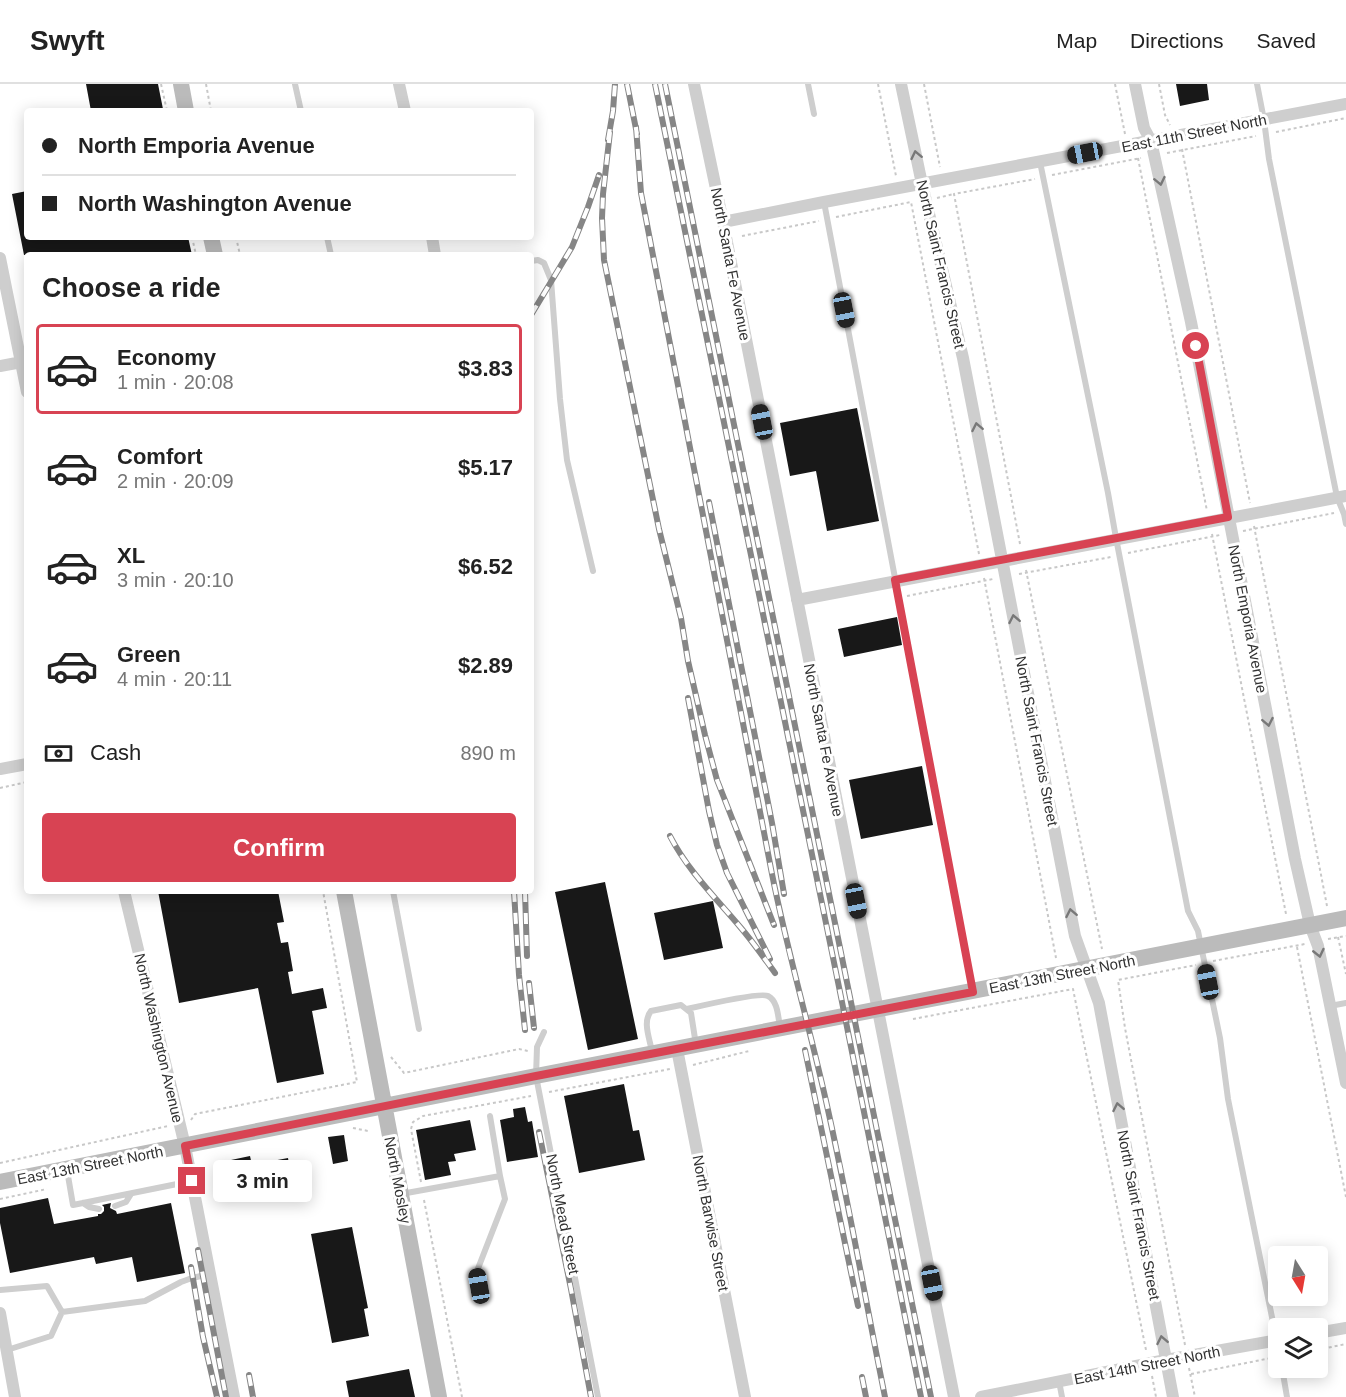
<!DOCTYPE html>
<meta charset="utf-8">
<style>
:root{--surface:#fff;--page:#f6f6f6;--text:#222;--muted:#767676;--line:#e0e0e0;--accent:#d84353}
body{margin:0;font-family:Helvetica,sans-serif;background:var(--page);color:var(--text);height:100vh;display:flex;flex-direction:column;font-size:22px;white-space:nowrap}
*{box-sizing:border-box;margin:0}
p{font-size:20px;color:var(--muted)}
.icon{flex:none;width:33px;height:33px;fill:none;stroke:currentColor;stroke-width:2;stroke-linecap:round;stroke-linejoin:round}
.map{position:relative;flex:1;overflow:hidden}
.sheet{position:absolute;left:24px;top:168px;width:510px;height:642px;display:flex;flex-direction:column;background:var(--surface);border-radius:6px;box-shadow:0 3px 15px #0003}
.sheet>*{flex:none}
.hud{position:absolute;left:24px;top:24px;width:510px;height:132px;border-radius:6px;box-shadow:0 3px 15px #0003;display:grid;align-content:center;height:132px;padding:0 18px;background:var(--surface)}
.needle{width:39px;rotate:169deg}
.fabs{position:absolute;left:1268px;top:1162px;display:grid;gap:12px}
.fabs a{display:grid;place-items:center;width:60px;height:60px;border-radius:6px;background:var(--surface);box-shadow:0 3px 15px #0003;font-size:30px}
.end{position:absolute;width:27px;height:27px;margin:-14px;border:8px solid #d84353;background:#fff;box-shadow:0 0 0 3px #fff}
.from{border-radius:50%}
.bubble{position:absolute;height:42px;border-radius:6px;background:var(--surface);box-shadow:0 3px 15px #0003;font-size:20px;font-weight:600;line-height:42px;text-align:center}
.car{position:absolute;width:18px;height:36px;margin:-18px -9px;border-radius:8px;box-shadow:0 0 4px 2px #0007;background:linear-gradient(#222 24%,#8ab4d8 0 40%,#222 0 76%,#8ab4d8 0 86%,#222 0)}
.hud b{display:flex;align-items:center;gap:21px;height:57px;font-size:22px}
.hud b+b{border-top:2px solid var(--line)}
.hud i{width:15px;height:15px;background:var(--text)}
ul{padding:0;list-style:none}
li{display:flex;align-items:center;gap:18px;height:90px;margin:0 12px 9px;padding:0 6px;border:3px solid transparent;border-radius:6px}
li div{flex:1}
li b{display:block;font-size:22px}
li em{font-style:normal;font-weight:600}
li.selected{border-color:var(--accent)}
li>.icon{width:54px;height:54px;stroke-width:1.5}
h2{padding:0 18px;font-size:27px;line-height:72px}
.pay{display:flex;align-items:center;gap:15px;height:66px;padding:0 18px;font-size:22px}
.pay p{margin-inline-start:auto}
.primary-button{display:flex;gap:12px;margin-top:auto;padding:12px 18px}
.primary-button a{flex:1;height:69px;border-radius:6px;background:var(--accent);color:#fff;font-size:24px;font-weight:600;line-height:69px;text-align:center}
header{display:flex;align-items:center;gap:36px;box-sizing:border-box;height:84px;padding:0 30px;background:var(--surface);border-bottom:2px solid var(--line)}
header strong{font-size:28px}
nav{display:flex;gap:33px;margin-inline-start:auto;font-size:21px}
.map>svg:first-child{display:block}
</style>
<header>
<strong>Swyft</strong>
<nav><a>Map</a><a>Directions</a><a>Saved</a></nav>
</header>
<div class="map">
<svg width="1346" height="1313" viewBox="0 0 1346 1313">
<rect width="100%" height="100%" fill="#fff"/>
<!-- building -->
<path fill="#181818" d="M86 0H158L163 25 150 27H91Z
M1176 0H1207L1209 16 1180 22Z
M27 107V153H188L192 171H24L12 110Z
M857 324 879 437 827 447 816 387 790 392 780 339Z
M897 533 902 561 844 573 838 545Z
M922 682 933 741 861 755 849 696Z
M605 798 638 955 588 966 555 808Z
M158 807H278L284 838 277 839 281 859 288 858 293 887 288 888 292 910 323 904 327 924 312 927 324 990 277 999 258 904 179 919Z
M713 817 723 864 664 876 654 829Z
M624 1000 633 1047 639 1046 645 1076 579 1089 564 1012Z
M525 1023 528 1038 532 1037 538 1073 507 1078 500 1036 514 1033 513 1025Z
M470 1036 476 1066 454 1070 456 1077 448 1078 451 1091 425 1096 416 1046Z
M344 1051 348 1077 333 1080 328 1053Z
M250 1072 252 1081 288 1074 293 1104 239 1114 231 1076Z
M48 1114 54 1140 98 1132V1130H101L104 1127V1123L102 1121 111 1119 110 1124 116 1127 117 1130 171 1119 185 1189 137 1198 132 1173 96 1180 94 1173 10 1189 0 1139V1124Z
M352 1143 368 1224 364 1225 369 1252 332 1259 311 1150Z
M409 1285 415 1313H349L346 1297Z"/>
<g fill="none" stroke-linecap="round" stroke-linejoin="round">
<!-- path -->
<path stroke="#c8c8c8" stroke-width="2" stroke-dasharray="3 3" stroke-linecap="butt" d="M161 0 167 27
M206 0 211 27
M878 0 896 92
M924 0 940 83
M1115 0 1125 50
M1159 0 1165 31 1170 41
M1276 48 1346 34
M1182 65 1250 419
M1167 69 1256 52
M1138 74 1207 427
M1052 91 1141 74
M937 114 954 110
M836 133 911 118 979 470
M742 152 819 137
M192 153 196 171
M236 153 240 171
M1254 442 1327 822
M1243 447 1334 429
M1212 450 1286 830
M1020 460 954 110 1035 95
M1128 469 1220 451
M1026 486 1102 865
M1019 490 1111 473
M984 494 1056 874
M907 512 993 495
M0 704 27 698
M1338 853 1346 890
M1328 855 1346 852
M1297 863 1346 1113
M1213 877 1305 860
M913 935 1073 905 1146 1266
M391 973 404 989 519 965 528 967
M693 981 749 967
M549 1008 670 985
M191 1036 195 1030 357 998 323 807
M353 1044 368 1047
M0 1079 168 1042
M421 1098 411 1045 413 1038 423 1032 531 1012
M0 1115 47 1105
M424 1116 462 1313
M1282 1243 1312 1237
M1185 1261 1125 944 1118 896 1196 881
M1317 1266 1346 1260
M1189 1284 1195 1313
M1191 1290 1276 1273
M1152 1292 1156 1313"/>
<!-- lane -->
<path stroke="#cecece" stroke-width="6" d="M295 0 301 27
M808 0 814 30
M1257 0 1264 36 1269 75 1337 413 1344 430 1346 440
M1040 78 1108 409 1116 454 1188 827 1198 847 1201 862 1220 954 1228 1015 1278 1263
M824 118 973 907
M327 153 331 171
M531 177 538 176 544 179 551 196 560 315 567 376 593 487
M393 807 419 945
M1330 922 1346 919
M687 925C700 922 760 908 768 912 778 917 778 933 780 943
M544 948 537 963 536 992 598 1313
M652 968C650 955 642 938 651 927L681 921 691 929 696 961
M67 1086 73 1121 192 1097
M401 1110 500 1092 490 1032
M83 1119 89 1123 99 1125
M115 1122 126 1118 131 1110
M0 1206 47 1202 62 1228 145 1217 181 1198 192 1194 210 1190
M482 1216 477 1187 505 1115 500 1092
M7 1266 51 1252 62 1228
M1282 1284 1287 1313
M1059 1297 1062 1313"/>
<!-- street -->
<path stroke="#cecece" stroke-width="12" d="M399 0 405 27
M694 0 723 138 954 1313
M901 0 922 100 963 274 1075 852 1099 919 1173 1313
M1135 0 1144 44 1151 57 1191 238 1295 775 1310 841 1318 862 1346 999
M723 138 824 118 1346 20
M432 153 435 171
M0 174 27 308
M0 282 27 277
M797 516 1346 412
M0 685 27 680
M124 807 185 1062 234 1313
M677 965 745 1313
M0 1229 15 1313
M1317 1249 1346 1244
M981 1313 1166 1276 1278 1256"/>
<!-- secondary -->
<path stroke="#bbb" stroke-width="16" d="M181 0 186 27
M211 153 215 171
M344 807 439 1313
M0 1098 536 992 1346 834"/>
<defs>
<path id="rail" d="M627 0 637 50
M655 0 839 903 921 1313
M665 0 931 1313
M636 43 641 109 772 790C787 866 809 941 826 1017 848 1115 865 1214 885 1313
M610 48 603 110 602 134 604 176 659 445 681 534 688 577 705 651 717 696 774 841
M608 56 613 27 615 0
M531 231 572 163 588 123 599 91
M709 418 772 739 784 810
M688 614 709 727 717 761 727 789 770 875
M670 752C688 787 716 814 741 844 753 858 764 874 775 889
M514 807 519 891 525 946
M525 807 527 872
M529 899 534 944
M805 966 858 1222
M539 1048 571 1205 591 1313
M198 1166 226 1313
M191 1183 203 1253 217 1313
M249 1291 253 1313
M862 1293 866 1313"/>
</defs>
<!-- rail casing -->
<use href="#rail" stroke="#868686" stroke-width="6"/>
<!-- rail -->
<use href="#rail" stroke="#fff" stroke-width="4" stroke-dasharray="11" stroke-linecap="butt"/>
</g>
<!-- one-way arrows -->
<defs><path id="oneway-chevron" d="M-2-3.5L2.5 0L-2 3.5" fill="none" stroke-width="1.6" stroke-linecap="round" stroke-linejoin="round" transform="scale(1.5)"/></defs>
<g stroke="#787878">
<use href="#oneway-chevron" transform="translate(916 71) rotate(-102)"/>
<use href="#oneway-chevron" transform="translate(1160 97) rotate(78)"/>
<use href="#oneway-chevron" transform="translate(977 343) rotate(-101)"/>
<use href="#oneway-chevron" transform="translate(1014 535) rotate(-101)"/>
<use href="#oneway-chevron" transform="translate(1268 638) rotate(79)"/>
<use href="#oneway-chevron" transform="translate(1071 829) rotate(-101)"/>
<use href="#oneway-chevron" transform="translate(1319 869) rotate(77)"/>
<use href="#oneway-chevron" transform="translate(1118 1023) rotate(-101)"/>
<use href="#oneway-chevron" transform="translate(1162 1256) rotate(-101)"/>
</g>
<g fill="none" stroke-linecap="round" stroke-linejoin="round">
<!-- route -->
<path stroke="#d84353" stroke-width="8" d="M192 1097 185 1062 536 992 973 908 895 496 1228 433 1196 262"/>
</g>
<g text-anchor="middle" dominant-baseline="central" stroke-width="6" stroke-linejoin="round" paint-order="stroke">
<!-- street labels -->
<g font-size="15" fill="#313131" stroke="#fff">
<text transform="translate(1194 49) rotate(-11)">East 11th Street North</text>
<text transform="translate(731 180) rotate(79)">North Santa Fe Avenue</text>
<text transform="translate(941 180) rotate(77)">North Saint Francis Street</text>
<text transform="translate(1248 535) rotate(79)">North Emporia Avenue</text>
<text transform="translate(824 656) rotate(79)">North Santa Fe Avenue</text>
<text transform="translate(1037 657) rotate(79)">North Saint Francis Street</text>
<text transform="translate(1062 890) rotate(-11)">East 13th Street North</text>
<text transform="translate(159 954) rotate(77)">North Washington Avenue</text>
<text transform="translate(90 1081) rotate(-11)">East 13th Street North</text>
<text transform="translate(398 1096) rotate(79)">North Mosley</text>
<text transform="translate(563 1130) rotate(79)">North Mead Street</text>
<text transform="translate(1139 1131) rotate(79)">North Saint Francis Street</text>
<text transform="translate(711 1139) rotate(79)">North Barwise Street</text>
<text transform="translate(1147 1281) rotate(-11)">East 14th Street North</text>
</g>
</g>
</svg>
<div class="fabs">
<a><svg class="needle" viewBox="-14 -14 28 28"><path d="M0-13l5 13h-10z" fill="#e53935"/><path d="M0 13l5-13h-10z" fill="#767676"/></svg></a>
<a><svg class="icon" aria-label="layers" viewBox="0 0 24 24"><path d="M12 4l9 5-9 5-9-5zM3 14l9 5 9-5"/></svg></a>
</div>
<i class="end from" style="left:1196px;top:262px"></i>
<i class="end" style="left:192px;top:1097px"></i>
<div class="bubble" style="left:213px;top:1076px;width:99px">3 min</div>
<i class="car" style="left:1085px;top:69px;rotate:259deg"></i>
<i class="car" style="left:844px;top:226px;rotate:169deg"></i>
<i class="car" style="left:762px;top:338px;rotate:349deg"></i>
<i class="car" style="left:856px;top:817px;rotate:169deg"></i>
<i class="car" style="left:1208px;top:898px;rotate:349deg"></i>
<i class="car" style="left:932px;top:1199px;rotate:169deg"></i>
<i class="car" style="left:479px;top:1202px;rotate:350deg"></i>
<div class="hud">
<b><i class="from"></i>North Emporia Avenue</b>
<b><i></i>North Washington Avenue</b>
</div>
<section class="sheet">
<h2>Choose a ride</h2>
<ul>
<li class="selected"><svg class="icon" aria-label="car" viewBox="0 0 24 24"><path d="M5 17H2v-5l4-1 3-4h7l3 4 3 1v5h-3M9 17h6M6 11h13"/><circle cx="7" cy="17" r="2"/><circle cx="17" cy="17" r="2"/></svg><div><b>Economy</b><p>1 min · 20:08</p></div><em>$3.83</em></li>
<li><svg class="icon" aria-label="car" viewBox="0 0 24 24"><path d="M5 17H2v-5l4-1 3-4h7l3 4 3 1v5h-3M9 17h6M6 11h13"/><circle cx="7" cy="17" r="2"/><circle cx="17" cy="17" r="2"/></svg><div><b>Comfort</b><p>2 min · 20:09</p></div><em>$5.17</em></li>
<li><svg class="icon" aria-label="car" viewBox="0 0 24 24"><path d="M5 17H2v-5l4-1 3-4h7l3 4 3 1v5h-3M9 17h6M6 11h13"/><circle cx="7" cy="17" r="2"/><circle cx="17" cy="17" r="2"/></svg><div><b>XL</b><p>3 min · 20:10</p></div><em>$6.52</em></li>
<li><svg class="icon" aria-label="car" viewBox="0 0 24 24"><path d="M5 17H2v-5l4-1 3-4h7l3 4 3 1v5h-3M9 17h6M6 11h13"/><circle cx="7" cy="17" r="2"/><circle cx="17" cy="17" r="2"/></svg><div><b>Green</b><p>4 min · 20:11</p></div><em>$2.89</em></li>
</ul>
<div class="pay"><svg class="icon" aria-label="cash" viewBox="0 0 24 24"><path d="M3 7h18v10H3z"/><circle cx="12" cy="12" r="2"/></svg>Cash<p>890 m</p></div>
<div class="primary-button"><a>Confirm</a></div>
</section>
</div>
